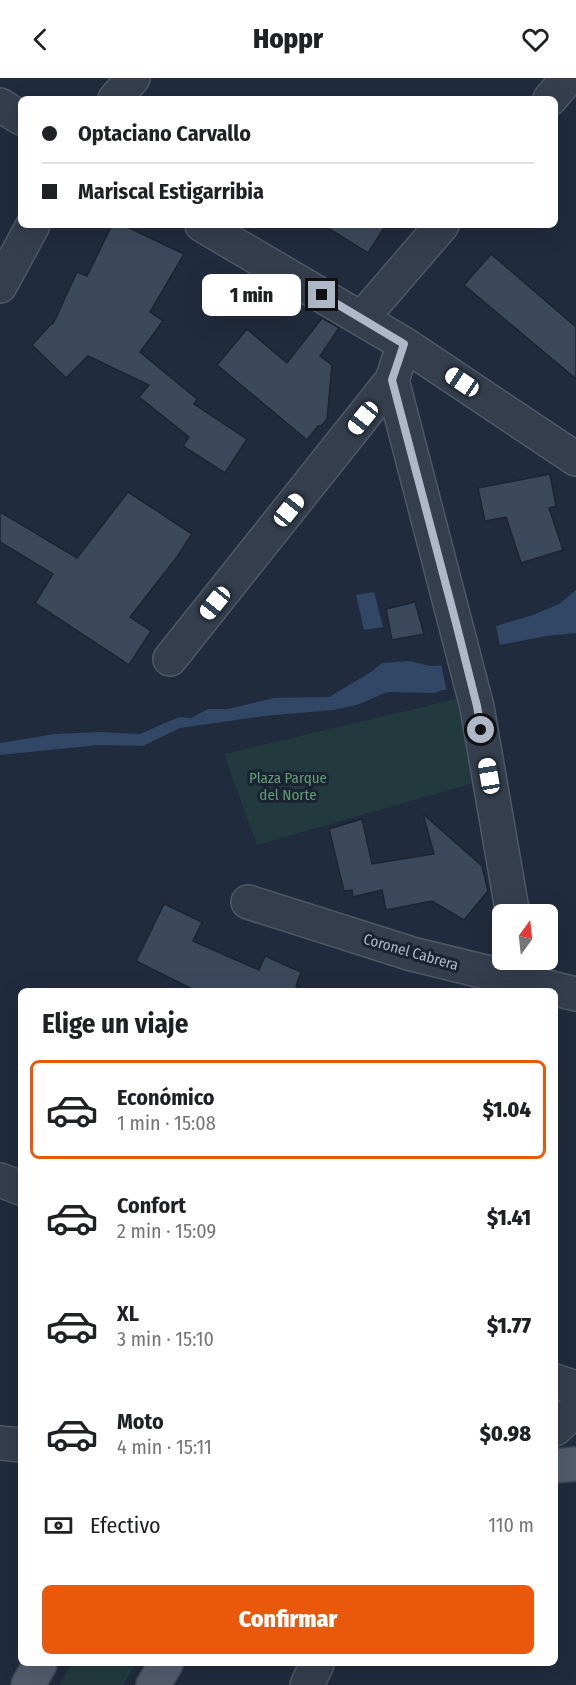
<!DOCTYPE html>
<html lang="es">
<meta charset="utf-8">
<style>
:root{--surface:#fff;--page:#f2f2f2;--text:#202124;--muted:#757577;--line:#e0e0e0;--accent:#ea580c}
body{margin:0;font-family:"Fira Sans Condensed",sans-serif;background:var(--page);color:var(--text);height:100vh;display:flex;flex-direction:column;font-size:22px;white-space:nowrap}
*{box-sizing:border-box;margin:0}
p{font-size:20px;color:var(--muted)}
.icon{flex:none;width:33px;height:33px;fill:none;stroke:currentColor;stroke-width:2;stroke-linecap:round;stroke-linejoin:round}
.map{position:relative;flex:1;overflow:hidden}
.sheet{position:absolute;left:18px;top:910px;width:540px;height:678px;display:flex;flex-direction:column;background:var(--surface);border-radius:9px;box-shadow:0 6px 24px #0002}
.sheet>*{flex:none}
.banner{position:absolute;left:18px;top:18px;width:540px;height:132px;border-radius:9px;box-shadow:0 6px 24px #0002;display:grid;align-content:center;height:132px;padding:0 24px;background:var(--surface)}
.needle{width:39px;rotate:15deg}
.controls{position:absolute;left:492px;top:826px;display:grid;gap:12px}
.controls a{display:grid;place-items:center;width:66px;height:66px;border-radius:9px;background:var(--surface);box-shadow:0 6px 24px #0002;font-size:30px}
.end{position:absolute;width:27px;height:27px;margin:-14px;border:8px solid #afb8c8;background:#111;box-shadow:0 0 0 3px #111}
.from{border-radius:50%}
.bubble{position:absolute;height:42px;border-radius:9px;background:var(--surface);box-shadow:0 6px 24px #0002;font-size:20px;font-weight:800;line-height:42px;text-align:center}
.car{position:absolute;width:18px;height:36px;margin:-18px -9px;border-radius:8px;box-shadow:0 0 4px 2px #0007;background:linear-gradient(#fff 24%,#345 0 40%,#fff 0 76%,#345 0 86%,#fff 0)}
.banner b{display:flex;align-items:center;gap:21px;height:57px;font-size:22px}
.banner b+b{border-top:2px solid var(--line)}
.banner i{width:15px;height:15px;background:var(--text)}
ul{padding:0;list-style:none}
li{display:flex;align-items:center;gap:18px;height:99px;margin:0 12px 9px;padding:0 12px;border:3px solid transparent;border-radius:9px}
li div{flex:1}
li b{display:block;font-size:22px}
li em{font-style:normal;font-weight:800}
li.current{border-color:var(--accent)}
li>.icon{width:54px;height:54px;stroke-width:1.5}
h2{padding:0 24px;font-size:27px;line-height:72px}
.pay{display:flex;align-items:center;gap:15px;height:66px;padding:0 24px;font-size:22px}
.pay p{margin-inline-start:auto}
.cta{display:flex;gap:12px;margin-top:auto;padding:12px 24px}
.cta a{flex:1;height:69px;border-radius:9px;background:var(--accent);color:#fff;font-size:24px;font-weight:800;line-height:69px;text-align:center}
header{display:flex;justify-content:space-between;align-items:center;height:78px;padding:0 24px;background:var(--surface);font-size:27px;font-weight:800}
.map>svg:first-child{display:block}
</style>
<header><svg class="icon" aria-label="back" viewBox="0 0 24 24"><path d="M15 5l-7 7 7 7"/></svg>Hoppr<svg class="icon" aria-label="heart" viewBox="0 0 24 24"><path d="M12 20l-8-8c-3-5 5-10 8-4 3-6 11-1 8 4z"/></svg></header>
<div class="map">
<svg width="576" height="1607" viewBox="0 0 576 1607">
<rect width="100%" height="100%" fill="#202b3d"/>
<!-- green -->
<path fill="#223a3e" d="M456 621 477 704 257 767 224 676Z
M71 1586H136L123 1607H59Z"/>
<!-- water -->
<path fill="#324666" d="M576 512V555L546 558 500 567 496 548 533 537 559 526Z
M374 514 383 549 364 552 356 517Z
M410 583 430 588 449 587 453 612H442L435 615 387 614 357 627 333 632 265 638 180 650 143 668 99 667 0 677V665L55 656 99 654 140 656 179 639 191 640 208 631H228L274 620 329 619 371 594 382 585Z"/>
<!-- pier -->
<path fill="#202b3d" d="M449 584 456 612 454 614 447 615 441 585Z"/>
<!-- building -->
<path fill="#3c495c" stroke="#1b2533" stroke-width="1.5" d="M112 147H123L184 176 150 234 163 243 140 274 197 321 194 326 247 361 225 395 183 368 189 359 139 319 149 307 88 278 66 300 32 267 52 245 53 246 77 194 87 198Z
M323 147H386L368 175Z
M491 176 576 249V301L464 207Z
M322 240 339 250 320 278 332 287 327 341 321 348H318L307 362 217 287 247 251 287 285Z
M550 396 556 428 549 430 563 472 521 485 506 439 485 443 478 410Z
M128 414 192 456 177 479 130 539 151 553 129 587 35 525 53 496 0 464V434L77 480Z
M415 524 424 556 392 562 386 531Z
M423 736 482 788 488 813 464 842 432 823 386 832 382 812 353 819 352 812 344 813 329 751 362 741 372 786 434 776Z
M164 826 202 844 193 863 259 892 265 878 301 894 296 908 309 914H198L136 883Z"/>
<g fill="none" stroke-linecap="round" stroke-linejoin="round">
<defs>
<path id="minor" d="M115 21 133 0
M550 21 568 0
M0 27 21 40
M202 147 404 266 576 381
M0 208 33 147
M362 240 442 147
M404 266 392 302 477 629 513 837
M170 581 392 302
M248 824 412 876 576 916
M0 1102 21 1110
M555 1303 576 1310
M555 1351 576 1331
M0 1365 21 1367
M307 1607 317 1586"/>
<path id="major" d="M555 1388 576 1386
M28 1607 40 1586
M153 1607 166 1586"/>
</defs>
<!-- minor casing -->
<use href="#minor" stroke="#4f5867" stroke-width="36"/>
<!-- major casing -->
<use href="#major" stroke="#3d4755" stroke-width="36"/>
<!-- minor -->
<use href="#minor" stroke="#343e4d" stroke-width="33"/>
<!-- major -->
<use href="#major" stroke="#525c6d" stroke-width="33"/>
</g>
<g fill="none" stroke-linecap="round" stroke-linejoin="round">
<!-- route -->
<path stroke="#afb8c8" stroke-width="8" d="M322 217 404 266 392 302 456 545 477 628 481 652"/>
</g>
<g text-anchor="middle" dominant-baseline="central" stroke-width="6" stroke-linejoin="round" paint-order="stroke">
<!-- park labels -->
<g font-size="15" fill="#649c73" stroke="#192331">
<text x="288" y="700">Plaza Parque<tspan x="288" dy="17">del Norte</tspan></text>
</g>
<!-- street labels -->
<g font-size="15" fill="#afb8c8" stroke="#192331">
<text transform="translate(411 874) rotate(16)">Coronel Cabrera</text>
</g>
</g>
</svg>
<div class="controls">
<a><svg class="needle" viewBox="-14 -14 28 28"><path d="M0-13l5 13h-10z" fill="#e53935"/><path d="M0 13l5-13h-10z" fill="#757577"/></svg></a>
</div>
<i class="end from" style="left:481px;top:652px"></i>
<i class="end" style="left:322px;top:217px"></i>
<div class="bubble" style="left:202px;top:196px;width:99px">1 min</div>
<i class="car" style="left:462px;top:304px;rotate:304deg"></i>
<i class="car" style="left:363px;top:340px;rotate:219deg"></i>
<i class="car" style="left:289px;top:432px;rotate:39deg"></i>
<i class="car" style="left:215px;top:525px;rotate:219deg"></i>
<i class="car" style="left:489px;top:698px;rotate:350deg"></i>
<div class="banner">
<b><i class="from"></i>Optaciano Carvallo</b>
<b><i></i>Mariscal Estigarribia</b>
</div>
<section class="sheet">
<h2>Elige un viaje</h2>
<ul>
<li class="current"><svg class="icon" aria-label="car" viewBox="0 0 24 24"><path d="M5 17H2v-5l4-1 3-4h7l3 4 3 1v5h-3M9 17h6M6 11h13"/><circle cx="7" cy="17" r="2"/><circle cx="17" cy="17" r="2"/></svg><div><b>Económico</b><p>1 min · 15:08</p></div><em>$1.04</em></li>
<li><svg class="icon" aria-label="car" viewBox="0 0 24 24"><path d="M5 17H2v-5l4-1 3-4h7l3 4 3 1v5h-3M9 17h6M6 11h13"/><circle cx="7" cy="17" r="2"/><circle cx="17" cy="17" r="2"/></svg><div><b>Confort</b><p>2 min · 15:09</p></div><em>$1.41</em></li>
<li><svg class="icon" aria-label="car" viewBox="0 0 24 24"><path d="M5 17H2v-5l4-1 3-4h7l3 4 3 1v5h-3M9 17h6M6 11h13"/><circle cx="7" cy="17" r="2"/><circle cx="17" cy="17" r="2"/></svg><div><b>XL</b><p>3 min · 15:10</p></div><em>$1.77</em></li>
<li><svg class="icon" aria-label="car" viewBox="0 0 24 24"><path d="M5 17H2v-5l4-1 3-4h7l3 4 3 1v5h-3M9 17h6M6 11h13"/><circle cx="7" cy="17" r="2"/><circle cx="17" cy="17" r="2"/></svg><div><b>Moto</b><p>4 min · 15:11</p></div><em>$0.98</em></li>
</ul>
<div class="pay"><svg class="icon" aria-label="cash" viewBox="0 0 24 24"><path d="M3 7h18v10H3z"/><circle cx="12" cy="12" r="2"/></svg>Efectivo<p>110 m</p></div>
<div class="cta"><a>Confirmar</a></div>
</section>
</div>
